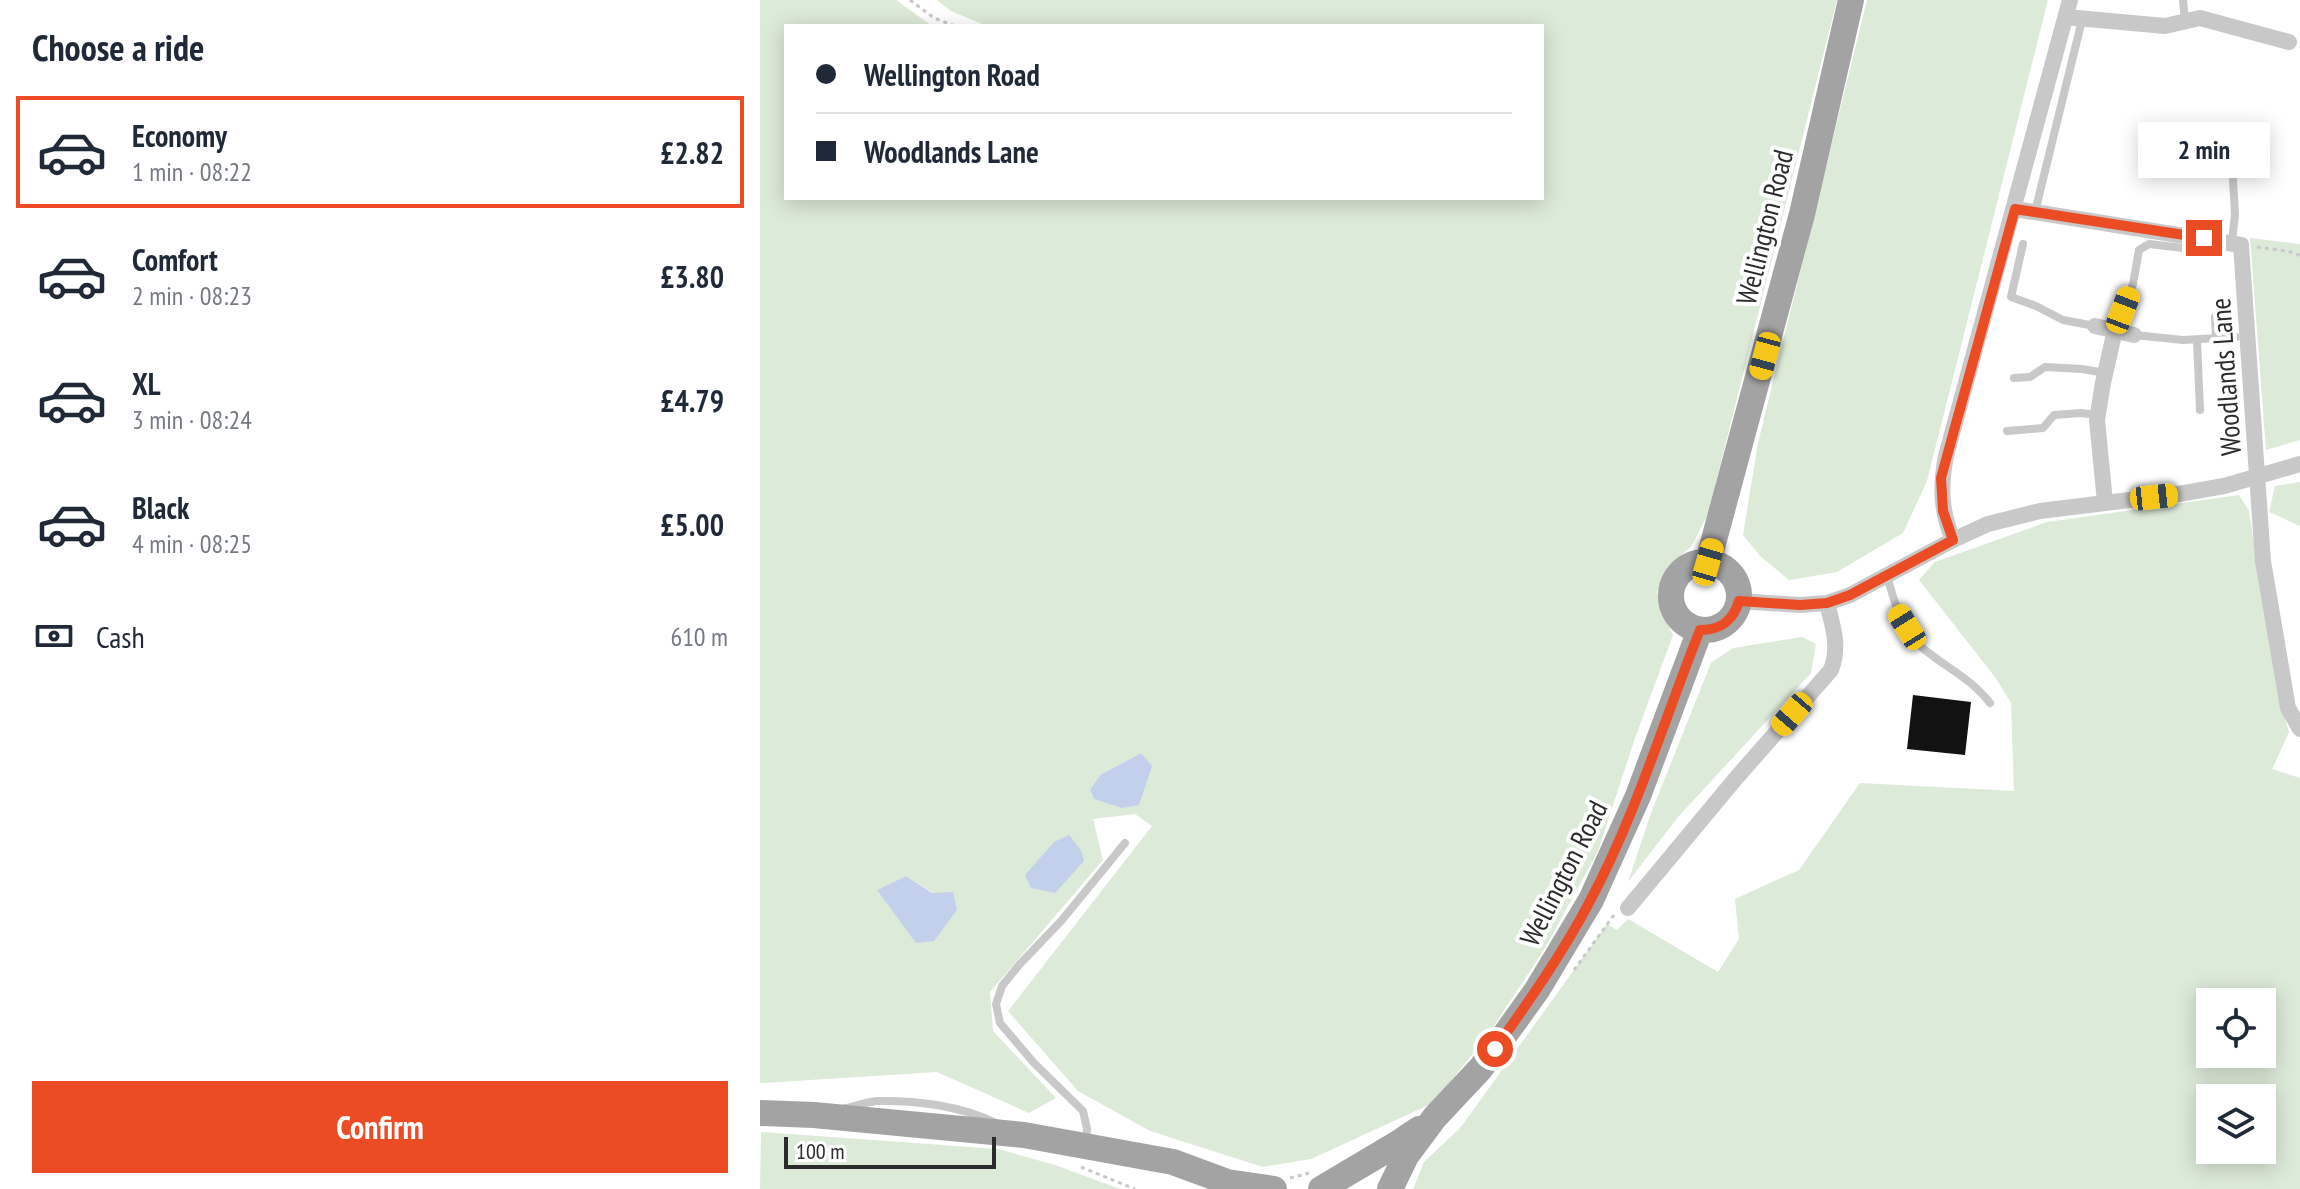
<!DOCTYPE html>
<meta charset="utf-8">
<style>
:root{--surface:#fff;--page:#f2f2f3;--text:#1f2937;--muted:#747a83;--line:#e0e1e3;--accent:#ec4c24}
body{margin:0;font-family:"PT Sans Narrow",sans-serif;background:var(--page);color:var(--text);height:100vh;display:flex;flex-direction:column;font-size:30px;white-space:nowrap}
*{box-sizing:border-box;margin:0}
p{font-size:26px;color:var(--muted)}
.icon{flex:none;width:44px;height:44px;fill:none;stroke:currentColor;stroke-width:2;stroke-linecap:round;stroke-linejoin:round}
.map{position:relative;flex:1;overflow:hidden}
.panel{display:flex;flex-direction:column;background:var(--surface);width:760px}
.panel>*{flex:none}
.top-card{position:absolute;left:24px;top:24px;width:760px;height:176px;border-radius:0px;box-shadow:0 4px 20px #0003;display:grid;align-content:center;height:176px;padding:0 32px;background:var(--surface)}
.tools{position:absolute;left:1436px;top:988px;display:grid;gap:16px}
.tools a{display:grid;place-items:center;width:80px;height:80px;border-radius:0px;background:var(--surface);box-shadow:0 4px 20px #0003;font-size:40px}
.scale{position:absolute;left:24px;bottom:20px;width:212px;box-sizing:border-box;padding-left:8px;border:4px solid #2b2b2b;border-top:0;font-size:22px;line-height:28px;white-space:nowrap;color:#2b2b2b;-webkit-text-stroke:6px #fff;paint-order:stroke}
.end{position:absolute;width:36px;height:36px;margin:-18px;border:10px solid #ec4c24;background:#fff;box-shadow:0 0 0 4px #fff}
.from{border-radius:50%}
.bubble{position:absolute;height:56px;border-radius:0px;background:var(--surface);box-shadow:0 4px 20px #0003;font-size:26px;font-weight:700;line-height:56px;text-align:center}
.car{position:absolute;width:24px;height:48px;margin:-24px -12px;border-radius:10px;box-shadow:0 0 6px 2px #0007;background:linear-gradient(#f5c518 24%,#345 0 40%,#f5c518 0 76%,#345 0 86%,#f5c518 0)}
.top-card b{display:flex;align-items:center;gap:28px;height:76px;font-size:30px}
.top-card b+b{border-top:2px solid var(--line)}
.top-card i{width:20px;height:20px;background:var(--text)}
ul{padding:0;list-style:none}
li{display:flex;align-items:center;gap:24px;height:112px;margin:0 16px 12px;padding:0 16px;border:4px solid transparent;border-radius:0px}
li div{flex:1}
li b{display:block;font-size:30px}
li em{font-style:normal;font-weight:700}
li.active{border-color:var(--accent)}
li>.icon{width:72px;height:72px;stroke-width:1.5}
h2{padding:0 32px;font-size:36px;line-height:96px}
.pay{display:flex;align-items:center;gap:20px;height:88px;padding:0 32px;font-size:30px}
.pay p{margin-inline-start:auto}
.action{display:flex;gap:16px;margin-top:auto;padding:16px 32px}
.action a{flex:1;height:92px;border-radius:0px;background:var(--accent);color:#fff;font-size:32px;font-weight:700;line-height:92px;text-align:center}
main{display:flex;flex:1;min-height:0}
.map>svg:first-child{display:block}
</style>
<main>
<section class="panel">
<h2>Choose a ride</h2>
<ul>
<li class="active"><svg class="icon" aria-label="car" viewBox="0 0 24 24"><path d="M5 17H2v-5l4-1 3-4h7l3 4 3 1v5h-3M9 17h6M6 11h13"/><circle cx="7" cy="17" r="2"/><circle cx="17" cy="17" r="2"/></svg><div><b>Economy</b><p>1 min · 08:22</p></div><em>£2.82</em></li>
<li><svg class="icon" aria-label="car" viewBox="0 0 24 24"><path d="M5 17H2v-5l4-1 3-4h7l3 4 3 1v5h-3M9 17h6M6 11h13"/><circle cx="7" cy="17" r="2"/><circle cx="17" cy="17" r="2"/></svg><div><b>Comfort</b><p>2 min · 08:23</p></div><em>£3.80</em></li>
<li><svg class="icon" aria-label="car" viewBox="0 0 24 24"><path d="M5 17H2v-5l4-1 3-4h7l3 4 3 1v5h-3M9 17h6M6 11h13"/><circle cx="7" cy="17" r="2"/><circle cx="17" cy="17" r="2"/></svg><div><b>XL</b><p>3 min · 08:24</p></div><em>£4.79</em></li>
<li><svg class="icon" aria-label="car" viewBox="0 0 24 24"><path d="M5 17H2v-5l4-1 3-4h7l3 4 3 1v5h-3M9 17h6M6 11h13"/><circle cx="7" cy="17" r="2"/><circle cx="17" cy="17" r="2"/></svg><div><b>Black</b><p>4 min · 08:25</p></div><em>£5.00</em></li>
</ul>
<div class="pay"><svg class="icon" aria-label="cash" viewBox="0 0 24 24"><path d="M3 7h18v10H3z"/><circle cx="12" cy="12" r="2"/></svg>Cash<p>610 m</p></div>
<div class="action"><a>Confirm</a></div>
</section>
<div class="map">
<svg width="1540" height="1189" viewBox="0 0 1540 1189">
<rect width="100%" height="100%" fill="#fff"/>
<!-- green -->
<path fill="#dcead8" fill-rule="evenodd" d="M0 0H136L172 26H26V198H782V26H227L191 11 177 0H1077L948 514 931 547 909 566 897 592 905 618 913 635 875 738 838 851 785 948 728 1035 673 1103 551 1159 503 1167 390 1131 318 1091 248 1011 392 826 375 814 333 819 343 860 230 992 233 1031 296 1098 269 1113 177 1072 0 1083ZM381 753 343 801 334 799 330 790 340 775ZM146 876 173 893 118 890Z
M1107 0H1288L1167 481 1143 533 1077 572 1029 580 1000 556 983 535 998 443Z
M1490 238 1540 244V440L1506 450Z
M1540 482V526L1509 512 1515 486Z
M1479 495 1489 511 1517 691 1529 732 1512 769 1540 778V1189H653L664 1162 701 1127 847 924 857 930 868 919 958 972 979 939 975 899 1039 870 1100 783 1254 791 1251 703 1235 677 1159 580 1175 562 1287 522ZM1450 1002H1502V1054H1450ZM1450 1098H1502V1150H1450Z
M1042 637 1056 644 1051 673 918 817 868 882 891 813 951 663 973 648Z
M1 1132 238 1149 295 1165 360 1189H0Z"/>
<!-- water -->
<path fill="#c2d0ec" d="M381 753 392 766 379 805 362 808 334 799 330 790 340 775Z
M309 835 321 850 324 861 295 893 271 888 265 875 294 842Z
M146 876 172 893 193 892 197 910 174 941 156 943 117 890Z"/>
<!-- building -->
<path fill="#121212" d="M1153 695 1211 702 1205 755 1147 749Z"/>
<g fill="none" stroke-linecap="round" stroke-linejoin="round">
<!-- path -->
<path stroke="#c8c8c8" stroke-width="3" stroke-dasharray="4 4" stroke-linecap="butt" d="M150 0 174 18 195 26
M1497 247 1527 251 1540 255
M814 970 854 915
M321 1167 375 1189
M530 1178 549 1173"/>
<!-- service -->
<path stroke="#c8c8c8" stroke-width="8" d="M1423 0 1425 21
M1275 212 1322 20
M1472 242 1475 214 1472 163 1484 149 1505 140
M1263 244 1251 297 1276 306 1303 320 1335 326
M1455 317 1456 338
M1359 331 1363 310 1373 284 1379 250 1389 244 1432 249
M1374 335 1423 340 1476 337
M1437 340 1440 410
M1254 378 1270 377 1285 367 1322 369 1345 373
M1247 431 1283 428 1294 415 1321 413 1338 415
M1127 576C1134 599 1140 627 1158 644 1182 666 1209 676 1230 703
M86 1108C96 1106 107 1102 117 1101 156 1100 201 1106 236 1123
M326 1142 327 1129 323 1111 274 1063 240 1023 236 1004 242 986 259 965 302 920 365 843"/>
<!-- minor -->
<path stroke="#c8c8c8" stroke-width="16" d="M1306 17 1405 26 1440 18 1529 42
M1255 209 1481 245 1503 561 1528 708 1540 729
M1335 326 1374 335
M1345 502 1337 420 1343 383 1355 330
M1193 540C1181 512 1180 486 1186 456L1310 0
M979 601 1040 605 1067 603 1090 595 1193 540 1228 524 1280 511 1419 494 1464 486 1540 464
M868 908 977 777 1071 670C1080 646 1073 627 1067 603"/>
<!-- primary -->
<path stroke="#a3a3a3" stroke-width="26" d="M911 596a34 34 0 1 1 68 0a34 34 0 1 1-68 0Z
M948 562 1042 214 1091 0
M0 1113 54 1115 264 1135 413 1162 467 1182 514 1189
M561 1189 635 1145 659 1129
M630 1189 646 1156 675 1117 721 1068 777 990 831 900 878 796 940 630"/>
</g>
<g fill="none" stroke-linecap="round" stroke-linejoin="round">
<!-- route -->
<path stroke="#ec4c24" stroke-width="10" d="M735 1049C769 1001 803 953 830 901 876 815 904 720 940 630 961 630 973 621 979 601L1040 605 1067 603 1090 595 1193 540 1183 511 1181 478 1255 209 1444 238"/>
</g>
<g text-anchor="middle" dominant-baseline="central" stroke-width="8" stroke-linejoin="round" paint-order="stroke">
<!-- street labels -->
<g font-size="28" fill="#2b2b2b" stroke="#fff">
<text transform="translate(1004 227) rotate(-76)">Wellington Road</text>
<text transform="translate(1465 377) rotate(-94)">Woodlands Lane</text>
<text transform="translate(803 873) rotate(-63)">Wellington Road</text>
</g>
</g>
</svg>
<div class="tools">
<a><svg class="icon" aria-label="locate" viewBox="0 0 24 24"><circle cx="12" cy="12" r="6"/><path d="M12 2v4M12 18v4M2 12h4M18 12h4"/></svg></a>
<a><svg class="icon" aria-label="layers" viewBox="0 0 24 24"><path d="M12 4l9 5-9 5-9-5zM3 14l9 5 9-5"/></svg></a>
</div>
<div class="scale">100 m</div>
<i class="end from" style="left:735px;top:1049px"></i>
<i class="end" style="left:1444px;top:238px"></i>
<div class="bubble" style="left:1378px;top:122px;width:132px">2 min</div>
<i class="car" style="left:1363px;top:310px;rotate:21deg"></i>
<i class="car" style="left:1005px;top:356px;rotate:195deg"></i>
<i class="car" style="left:1394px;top:497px;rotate:84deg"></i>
<i class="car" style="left:948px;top:562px;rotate:16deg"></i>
<i class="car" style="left:1147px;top:627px;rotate:328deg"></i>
<i class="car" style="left:1032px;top:714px;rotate:221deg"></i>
<div class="top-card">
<b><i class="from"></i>Wellington Road</b>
<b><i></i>Woodlands Lane</b>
</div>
</div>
</main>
